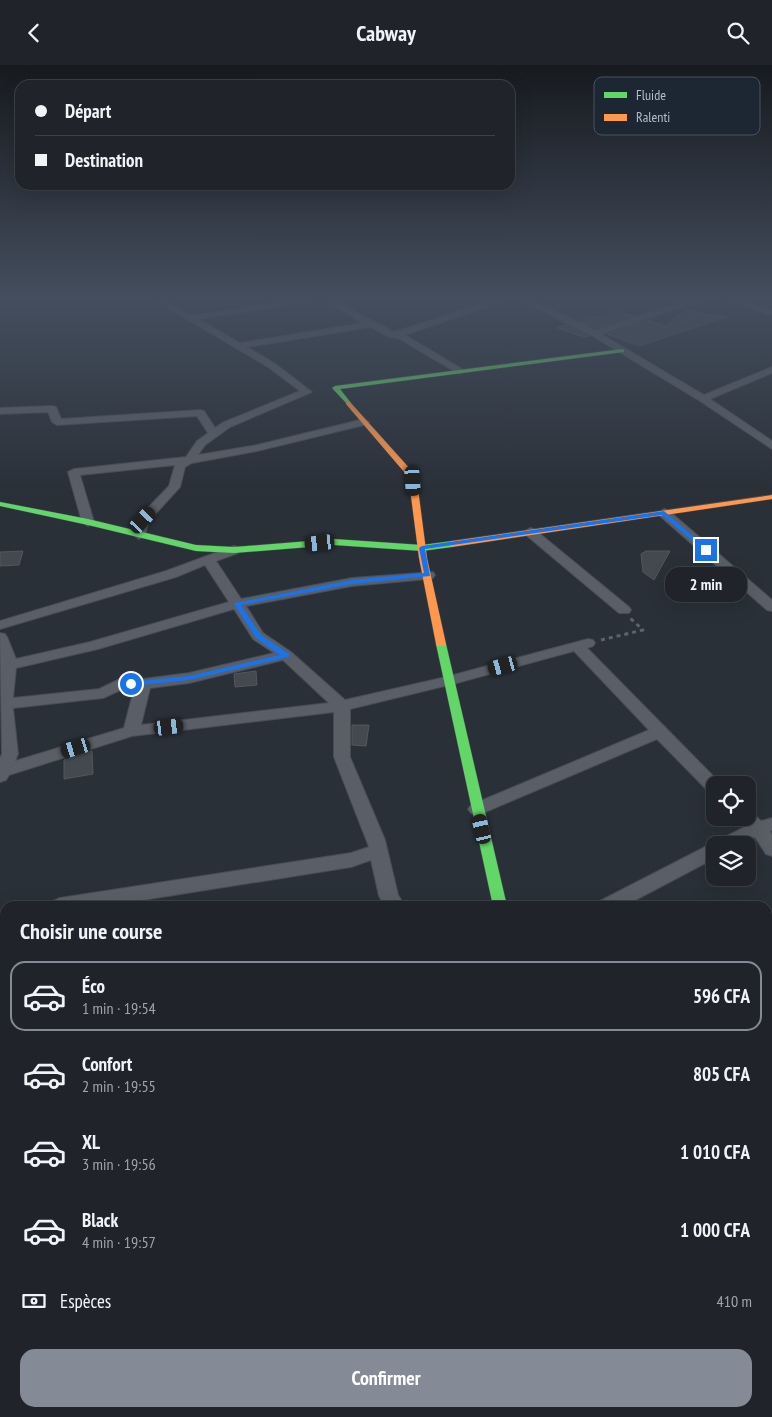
<!DOCTYPE html>
<html lang="fr">
<meta charset="utf-8">
<style>
:root{--surface:#20242a;--page:#2d3036;--text:#f1f3f6;--muted:#a2a4a8;--line:#3d4147;--accent:#848b96}
body{margin:0;font-family:"PT Sans Narrow",sans-serif;background:var(--page);color:var(--text);height:100vh;display:flex;flex-direction:column;font-size:19px;white-space:nowrap}
*{box-sizing:border-box;margin:0}
p{font-size:16px;color:var(--muted)}
.icon{flex:none;width:28px;height:28px;fill:none;stroke:currentColor;stroke-width:2;stroke-linecap:round;stroke-linejoin:round}
.map{position:relative;flex:1;overflow:hidden}
.panel{position:absolute;left:0px;top:836px;width:772px;height:516px;display:flex;flex-direction:column;background:var(--surface);border-radius:15px 15px 0 0;box-shadow:0 5px 20px #0002,0 0 0 1px var(--line)}
.panel>*{flex:none}
.guide{position:absolute;left:15px;top:15px;width:500px;height:110px;border-radius:15px;box-shadow:0 5px 20px #0002,0 0 0 1px var(--line);display:grid;align-content:center;height:110px;padding:0 20px;background:var(--surface)}
.tools{position:absolute;left:706px;top:711px;display:grid;gap:10px}
.tools a{display:grid;place-items:center;width:50px;height:50px;border-radius:10px;background:var(--surface);box-shadow:0 5px 20px #0002,0 0 0 1px var(--line);font-size:25px}
.end{position:absolute;width:22px;height:22px;margin:-11px;border:6px solid #1a73e8;background:#fff;box-shadow:0 0 0 2px #fff}
.from{border-radius:50%}
.bubble{position:absolute;height:35px;border-radius:15px;background:var(--surface);box-shadow:0 5px 20px #0002,0 0 0 1px var(--line);font-size:16px;font-weight:600;line-height:35px;text-align:center}
.car{position:absolute;width:15px;height:30px;margin:-15px -8px;border-radius:6px;box-shadow:0 0 4px 1px #0007;background:linear-gradient(#222 24%,#8ab4d8 0 40%,#222 0 76%,#8ab4d8 0 86%,#222 0)}
.guide b{display:flex;align-items:center;gap:18px;height:48px;font-size:19px}
.guide b+b{border-top:1px solid var(--line)}
.guide i{width:12px;height:12px;background:var(--text)}
ul{padding:0;list-style:none}
li{display:flex;align-items:center;gap:15px;height:70px;margin:0 10px 8px;padding:0 10px;border:2px solid transparent;border-radius:15px}
li div{flex:1}
li b{display:block;font-size:19px}
li em{font-style:normal;font-weight:600}
li.current{border-color:var(--accent)}
li>.icon{width:45px;height:45px;stroke-width:1.5}
h2{padding:0 20px;font-size:22px;line-height:60px}
.pay{display:flex;align-items:center;gap:12px;height:55px;padding:0 20px;font-size:19px}
.pay p{margin-inline-start:auto}
.action{display:flex;gap:10px;margin-top:auto;padding:10px 20px}
.action a{flex:1;height:58px;border-radius:15px;background:var(--accent);color:#fff;font-size:20px;font-weight:600;line-height:58px;text-align:center}
header{display:flex;justify-content:space-between;align-items:center;height:65px;padding:0 20px;background:var(--surface);font-size:22px;font-weight:600}
.map>svg:first-child{display:block}
</style>
<header><svg class="icon" aria-label="back" viewBox="0 0 24 24"><path d="M15 5l-7 7 7 7"/></svg>Cabway<svg class="icon" aria-label="search" viewBox="0 0 24 24"><circle cx="10" cy="10" r="6"/><path d="M15 15l6 6"/></svg></header>
<div class="map">
<svg width="772" height="1352" viewBox="0 0 772 1352">
<rect width="100%" height="100%" fill="#2a3038"/>
<!-- building -->
<path fill="#444950" stroke="#52575f" d="M685 245 728 252 639 281 607 269 648 255 666 261Z
M617 246 633 251 595 263 579 256 592 251 597 253Z
M566 260 589 271 584 272 557 263Z
M23 486 19 500 0 501V487Z
M646 486H670L654 515 643 507 641 489Z
M256 606 257 620 235 622 234 609Z
M352 660H369L366 681 352 680Z
M92 686 93 709 64 714V695Z"/>
<g fill="none" stroke-linecap="round" stroke-linejoin="round">
<defs>
<path id="street" d="M155 235C172 235 184 251 194 250 235 247 274 235 315 235L311 237 198 254 240 278 363 258 322 235H333L394 267 495 235H508L405 270 462 304V308L459 309 398 273 389 272 371 262 247 282 274 298 312 327 230 362 205 380 198 390 257 380 364 354 369 357 368 359 257 386 192 398 185 402 180 422 149 456 145 470 139 474 133 470 139 452 169 421 175 400 80 410 94 457 88 461 82 457 68 407 74 404 186 392 197 376 208 368 197 351 57 360 52 357 48 347 0 349V343L52 341 56 342 61 354 200 345 204 346 215 363 222 358 300 326 268 302Z
M520 235H531L595 265 689 235H702L601 269 704 330 772 302V308L710 334 772 376V384L700 336 591 270Z
M724 235H737L772 245V250Z
M664 444 668 445 772 535V546L767 545 660 451 658 448Z
M530 463 534 464 629 542 631 545 629 548H619L526 470 524 467Z
M234 481 238 482 240 485 238 488 216 496 241 534 352 513 433 507 435 510 433 513 428 514 352 521 246 541 263 568 291 587 345 635 446 612 588 574 593 575 595 578 593 581 587 583 722 720H715V729L709 727 657 674 483 748 477 750 471 748 468 744 471 740 649 665 574 586 453 619 350 644V692L385 775 398 830 405 841H385L379 831 371 795 351 802 105 841H50L53 836 60 833 351 788 369 782 334 692V647L132 671 9 710 6 715 0 717V693L2 689 0 568 5 569 7 572 16 594 90 577 229 537 205 500 176 512 0 564V556L166 506ZM234 544 253 574 274 588 189 608 143 614H120L99 624 13 633 16 603 98 584ZM283 595 329 638 141 660 150 623 189 618ZM123 624H134L124 663 15 696 18 689 13 643 103 633Z
M748 746 752 748 761 756 772 753V765L770 766 772 770V791L766 789 755 772 740 780H715V793L624 841H597L600 836 709 780 717 779 719 775 745 762 737 752H748Z
M5 845V861L0 863V847Z
M5 921V939L0 940V922Z
M772 1044V1066L768 1067V1045Z
M5 1107V1131L0 1132V1108Z
M768 1139 772 1141V1174L768 1172Z
M5 1173V1199L0 1200V1174Z
M62 1348H90L89 1352H61Z
M311 1348H339V1352H311Z
M550 1348H578L579 1352H551Z"/>
<path id="fast" d="M622 284 624 285V287L340 324 351 338 348 340 332 323 335 321Z
M0 437 88 454 196 480 234 482 334 474 422 480 452 476 456 479 452 482 422 486 334 480 234 488 196 486 88 460 0 441Z
M441 576 446 579 507 841H493L436 579Z"/>
<path id="slow" d="M346 337H350L411 405 417 416 427 493 446 579 445 581H437L436 579 419 493 409 416 405 408 346 339Z
M772 430V434L452 482 448 479 452 476Z"/>
</defs>
<!-- street casing -->
<use href="#street" stroke="#484c53" stroke-width="2"/>
<!-- fast casing -->
<use href="#fast" stroke="#484c53" stroke-width="1"/>
<!-- slow casing -->
<use href="#slow" stroke="#484c53" stroke-width="1"/>
<!-- path -->
<path stroke="#5d636a" stroke-width="3" stroke-dasharray="4 4" stroke-linecap="butt" d="M601 575 643 565 630 553"/>
<!-- street -->
<use href="#street" fill="#5a5e66" fill-rule="evenodd"/>
<!-- fast -->
<use href="#fast" fill="#63d668" fill-rule="evenodd"/>
<!-- slow -->
<use href="#slow" fill="#ff974d" fill-rule="evenodd"/>
</g>
<!-- sky -->
<linearGradient id="sky" x2="0" y2="1"><stop stop-color="#171a1f"/><stop offset="0.55" stop-color="#444e5e"/><stop offset="1" stop-color="#444e5e" stop-opacity="0"/></linearGradient>
<rect width="772" height="425" fill="url(#sky)"/>
<!-- route -->
<path fill="#1a73e8" d="M664 446 708 484V486H704L662 450 425 484 430 511 352 519 241 540 261 570 289 589V592L189 615 131 621 128 619 131 617 189 611 280 590 256 573 234 539 235 538 352 515 424 508 419 483 422 481Z"/>
<!-- legend -->
<rect x="594" y="12" width="166" height="58" rx="8" fill="#1d2633" stroke="#4a5360" stroke-width="1"/>
<rect x="604" y="27" width="23" height="6" fill="#63d668"/>
<rect x="604" y="49" width="23" height="7" fill="#ff974d"/>
<g font-size="14" fill="#b4bcc9">
<text x="636" y="35">Fluide</text>
<text x="636" y="57">Ralenti</text>
</g>
</svg>
<div class="tools">
<a><svg class="icon" aria-label="locate" viewBox="0 0 24 24"><circle cx="12" cy="12" r="6"/><path d="M12 2v4M12 18v4M2 12h4M18 12h4"/></svg></a>
<a><svg class="icon" aria-label="layers" viewBox="0 0 24 24"><path d="M12 4l9 5-9 5-9-5zM3 14l9 5 9-5"/></svg></a>
</div>
<i class="end from" style="left:131px;top:619px"></i>
<i class="end" style="left:706px;top:485px"></i>
<div class="bubble" style="left:665px;top:502px;width:82px">2 min</div>
<i class="car" style="left:413px;top:416px;rotate:176deg"></i>
<i class="car" style="left:143px;top:455px;rotate:43deg"></i>
<i class="car" style="left:320px;top:478px;rotate:264deg"></i>
<i class="car" style="left:503px;top:601px;rotate:255deg"></i>
<i class="car" style="left:169px;top:662px;rotate:83deg"></i>
<i class="car" style="left:76px;top:683px;rotate:253deg"></i>
<i class="car" style="left:482px;top:764px;rotate:347deg"></i>
<div class="guide">
<b><i class="from"></i>Départ</b>
<b><i></i>Destination</b>
</div>
<section class="panel">
<h2>Choisir une course</h2>
<ul>
<li class="current"><svg class="icon" aria-label="car" viewBox="0 0 24 24"><path d="M5 17H2v-5l4-1 3-4h7l3 4 3 1v5h-3M9 17h6M6 11h13"/><circle cx="7" cy="17" r="2"/><circle cx="17" cy="17" r="2"/></svg><div><b>Éco</b><p>1 min · 19:54</p></div><em>596 CFA</em></li>
<li><svg class="icon" aria-label="car" viewBox="0 0 24 24"><path d="M5 17H2v-5l4-1 3-4h7l3 4 3 1v5h-3M9 17h6M6 11h13"/><circle cx="7" cy="17" r="2"/><circle cx="17" cy="17" r="2"/></svg><div><b>Confort</b><p>2 min · 19:55</p></div><em>805 CFA</em></li>
<li><svg class="icon" aria-label="car" viewBox="0 0 24 24"><path d="M5 17H2v-5l4-1 3-4h7l3 4 3 1v5h-3M9 17h6M6 11h13"/><circle cx="7" cy="17" r="2"/><circle cx="17" cy="17" r="2"/></svg><div><b>XL</b><p>3 min · 19:56</p></div><em>1 010 CFA</em></li>
<li><svg class="icon" aria-label="car" viewBox="0 0 24 24"><path d="M5 17H2v-5l4-1 3-4h7l3 4 3 1v5h-3M9 17h6M6 11h13"/><circle cx="7" cy="17" r="2"/><circle cx="17" cy="17" r="2"/></svg><div><b>Black</b><p>4 min · 19:57</p></div><em>1 000 CFA</em></li>
</ul>
<div class="pay"><svg class="icon" aria-label="cash" viewBox="0 0 24 24"><path d="M3 7h18v10H3z"/><circle cx="12" cy="12" r="2"/></svg>Espèces<p>410 m</p></div>
<div class="action"><a>Confirmer</a></div>
</section>
</div>
